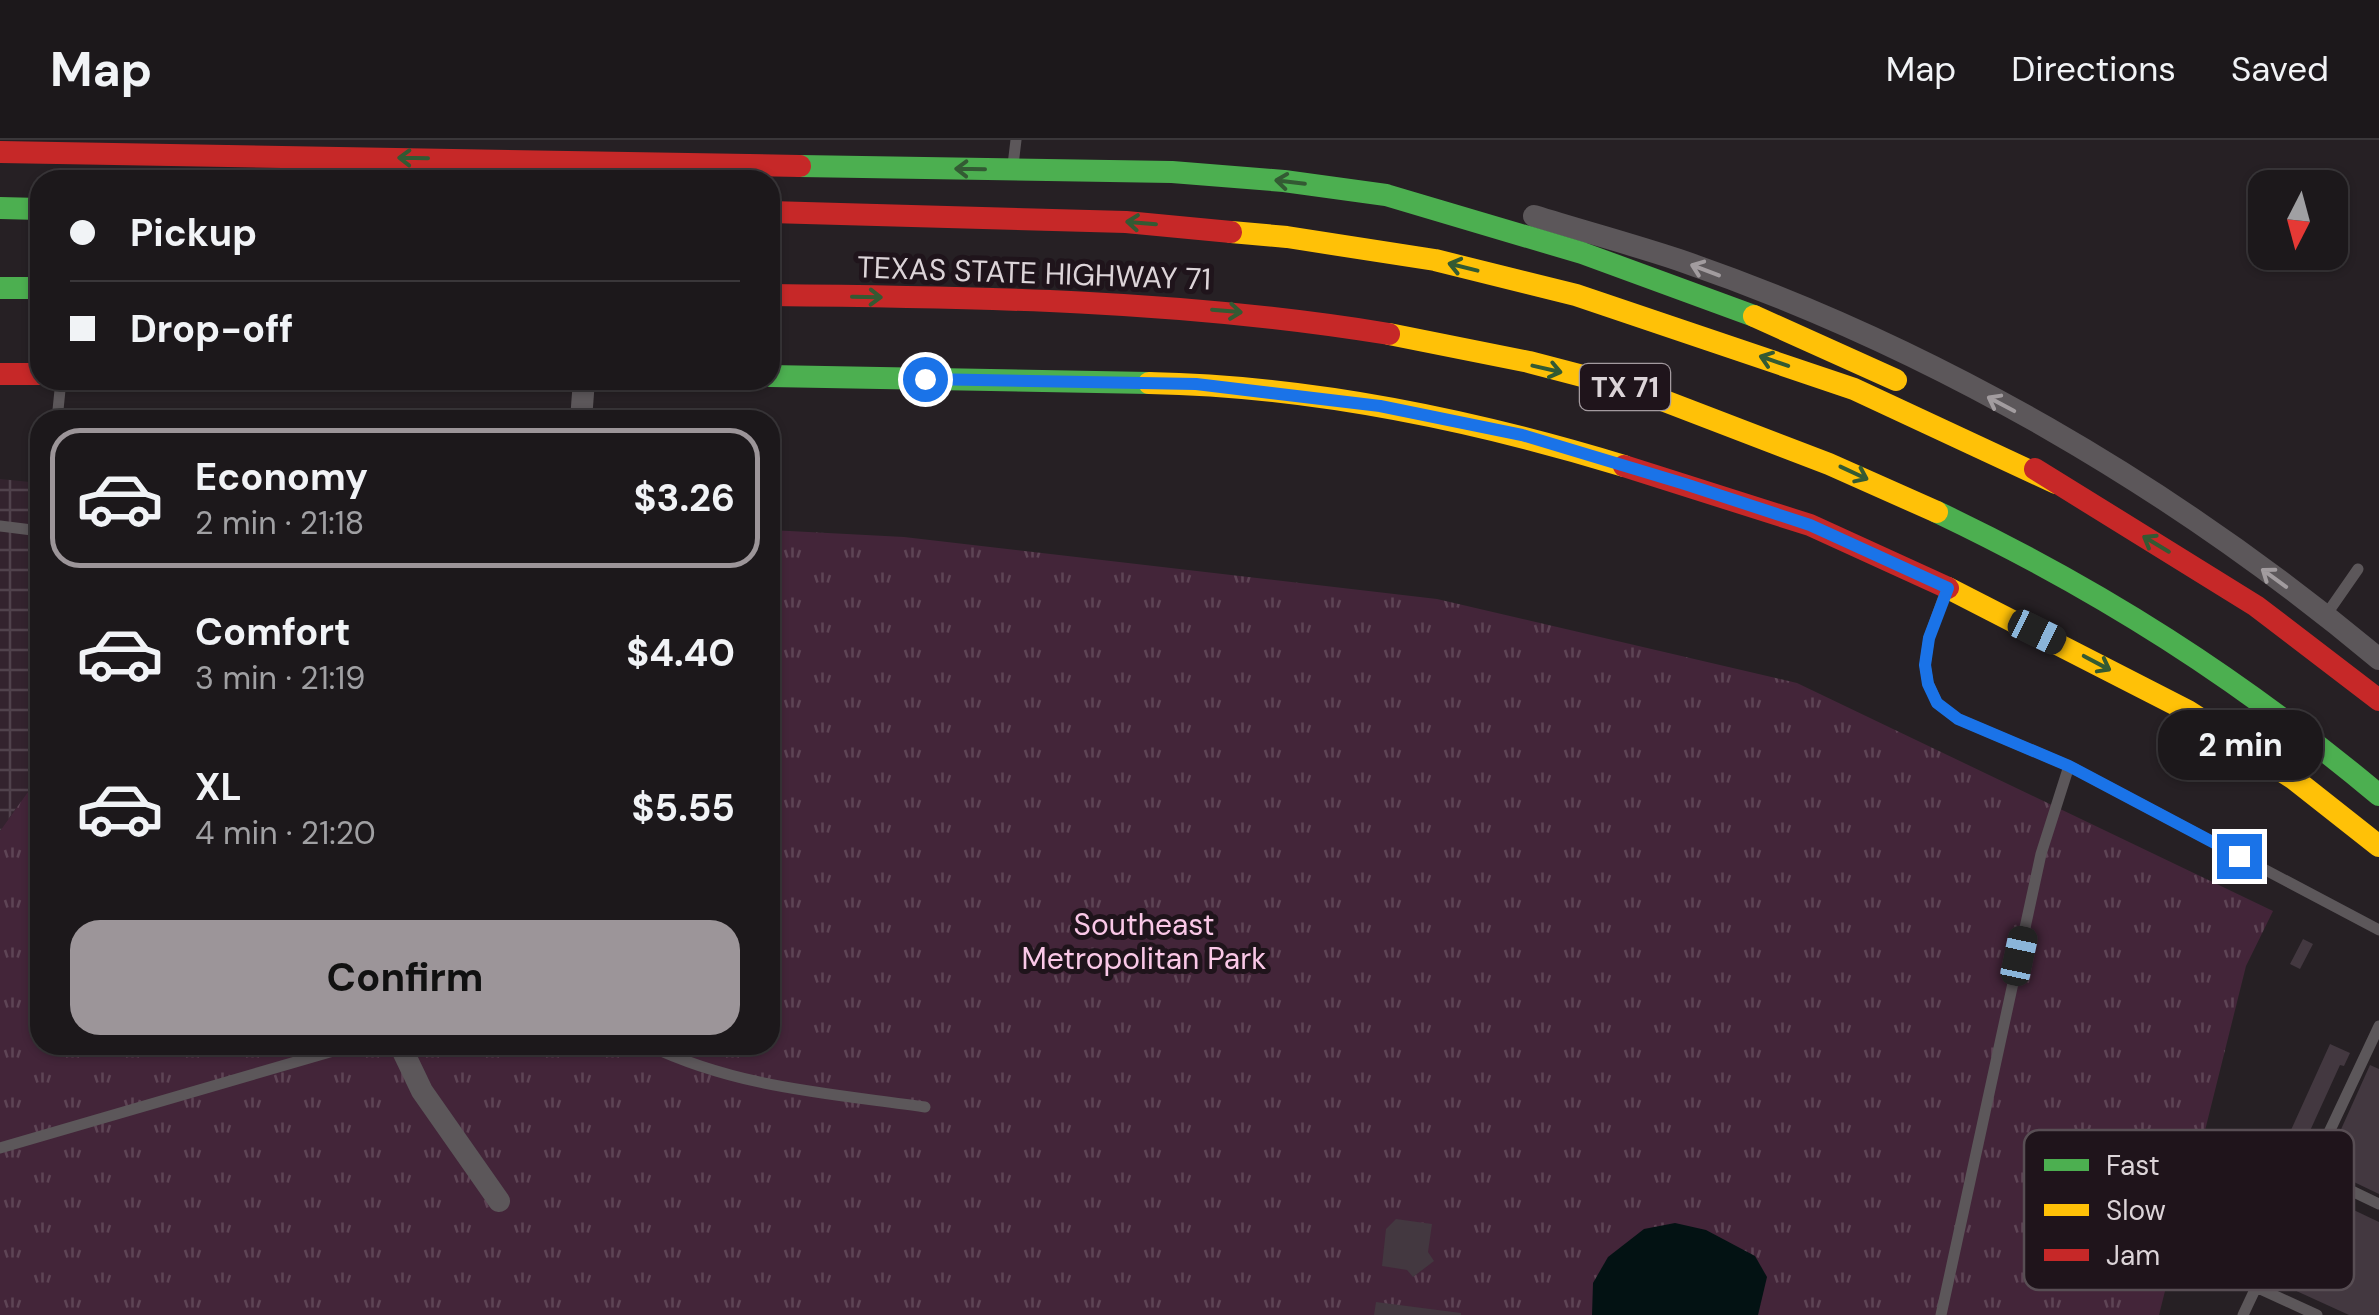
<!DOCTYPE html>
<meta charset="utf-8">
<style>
:root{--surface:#1c181b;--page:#252124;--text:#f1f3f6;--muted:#a0a0a3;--line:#3a373a;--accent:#9c9599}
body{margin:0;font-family:"DM Sans",sans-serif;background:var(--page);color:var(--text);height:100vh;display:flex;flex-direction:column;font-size:38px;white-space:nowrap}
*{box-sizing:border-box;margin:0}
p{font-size:32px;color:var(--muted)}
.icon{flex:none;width:55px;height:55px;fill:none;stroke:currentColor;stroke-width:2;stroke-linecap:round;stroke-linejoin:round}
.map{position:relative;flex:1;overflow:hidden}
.side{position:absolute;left:30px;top:270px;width:750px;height:645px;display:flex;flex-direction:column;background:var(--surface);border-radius:30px;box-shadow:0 2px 8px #0004,0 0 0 2px var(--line)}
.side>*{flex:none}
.top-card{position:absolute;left:30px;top:30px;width:750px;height:220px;border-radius:30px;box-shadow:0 2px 8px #0004,0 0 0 2px var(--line);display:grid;align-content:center;height:220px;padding:0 40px;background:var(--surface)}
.needle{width:65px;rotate:186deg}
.controls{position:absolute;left:2248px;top:30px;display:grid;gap:20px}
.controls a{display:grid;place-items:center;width:100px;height:100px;border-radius:20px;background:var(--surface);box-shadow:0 2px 8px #0004,0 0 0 2px var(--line);font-size:50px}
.end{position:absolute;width:45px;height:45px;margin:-22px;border:12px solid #1a73e8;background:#fff;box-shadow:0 0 0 5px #fff}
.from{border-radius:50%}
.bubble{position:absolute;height:70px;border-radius:30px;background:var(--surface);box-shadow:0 2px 8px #0004,0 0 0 2px var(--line);font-size:32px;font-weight:700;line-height:70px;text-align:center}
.car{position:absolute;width:30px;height:60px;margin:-30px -15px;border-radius:12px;box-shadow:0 0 8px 2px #0007;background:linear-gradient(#222 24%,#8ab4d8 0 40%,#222 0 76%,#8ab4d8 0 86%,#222 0)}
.top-card b{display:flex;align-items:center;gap:35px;height:95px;font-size:38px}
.top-card b+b{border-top:2px solid var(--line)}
.top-card i{width:25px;height:25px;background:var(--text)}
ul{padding:18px 0 0;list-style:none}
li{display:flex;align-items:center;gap:30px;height:140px;margin:0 20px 15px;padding:0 20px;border:5px solid transparent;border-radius:30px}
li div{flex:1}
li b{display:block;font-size:38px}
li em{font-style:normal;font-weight:700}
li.current{border-color:var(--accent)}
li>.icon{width:90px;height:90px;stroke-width:1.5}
.button{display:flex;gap:20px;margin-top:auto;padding:20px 40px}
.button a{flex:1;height:115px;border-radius:30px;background:var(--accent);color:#111;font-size:40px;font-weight:700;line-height:115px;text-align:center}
header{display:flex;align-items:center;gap:60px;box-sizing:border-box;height:140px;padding:0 50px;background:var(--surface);border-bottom:2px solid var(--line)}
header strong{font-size:48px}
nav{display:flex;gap:55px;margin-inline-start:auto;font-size:35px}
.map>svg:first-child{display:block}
</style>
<header>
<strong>Map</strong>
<nav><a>Map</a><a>Directions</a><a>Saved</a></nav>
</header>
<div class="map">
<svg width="2379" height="1175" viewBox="0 0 2379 1175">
<defs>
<pattern id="industrial-grid" width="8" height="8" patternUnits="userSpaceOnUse" patternTransform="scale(2.5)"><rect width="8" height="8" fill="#33232e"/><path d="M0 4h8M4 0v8" fill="none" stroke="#50424c"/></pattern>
<pattern id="park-tufts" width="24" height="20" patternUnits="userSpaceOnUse" patternTransform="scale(2.5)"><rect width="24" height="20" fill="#432539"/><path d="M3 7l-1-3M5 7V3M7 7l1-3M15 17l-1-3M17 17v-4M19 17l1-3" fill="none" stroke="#5e4455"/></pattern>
</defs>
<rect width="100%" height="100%" fill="#262024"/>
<!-- industrial -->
<path fill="url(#industrial-grid)" d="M0 339 40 343V635L0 691Z"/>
<!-- park -->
<path fill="url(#park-tufts)" d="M770 390 904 397 1437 459 1797 543 2273 771 2246 826 2159 1175H0V691L40 635V905H770Z"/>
<!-- water -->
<path fill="#031213" d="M1675 1083 1706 1090 1755 1116 1767 1137 1758 1175H1592L1593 1143 1608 1117 1644 1089Z"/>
<!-- building -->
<path fill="#433840" d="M2303 799 2313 804 2300 829 2290 824Z
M2330 904 2350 913 2344 926 2340 925 2238 1149 2222 1142Z
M2370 925 2379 929V1054L2335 1033 2329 1016Z
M2320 1054 2379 1082V1175H2349L2279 1143 2276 1131 2309 1060Z
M1396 1079 1432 1084 1428 1112 1434 1121 1413 1137 1407 1130 1382 1126 1386 1089Z
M1376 1162 1461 1173V1175H1374Z"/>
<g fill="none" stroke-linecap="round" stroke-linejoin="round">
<!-- lane -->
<path stroke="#5c575a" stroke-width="11" d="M1013 25 1016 0
M57 280 61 240
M0 386 40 391
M1944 456 1929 498 1925 525 1928 543 1937 563 1958 579 2069 626 2379 790
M36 467 40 441
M2326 475 2358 429
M648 905C738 948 827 953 925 967
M0 1008 354 905
M2310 1031 2379 1064
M2256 1147 2317 1175
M1941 1175 2041 714 2069 626
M2243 1175 2379 886"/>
<!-- street -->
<path stroke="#5c575a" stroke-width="22" d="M1534 76C1582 91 1631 104 1679 120 1933 207 2173 347 2379 519
M581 280 584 240
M400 905 422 951 499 1061"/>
<!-- fast -->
<path stroke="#4caf50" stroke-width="22" d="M800 26 1172 32 1284 41 1386 55
M1386 55 1582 113 1754 176
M0 68 40 69
M0 148H40
M770 236 1149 243
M1937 372C2101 450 2240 539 2379 655"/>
<!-- slow -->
<path stroke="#ffc107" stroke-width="22" d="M1231 92 1287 97 1435 120 1576 155 1854 249 2056 343
M1754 176 1896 240
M1389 194 1529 222 1636 250 1829 324 1937 372
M1149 243C1310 246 1470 279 1624 326
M1948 448 2188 571 2294 639 2379 706"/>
<!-- jam -->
<path stroke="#c62828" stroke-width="22" d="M0 12 800 26
M770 72 1126 82 1231 92
M770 155C979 157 1182 160 1389 194
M0 234H40
M1624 326 1810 385 1948 448
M2035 329 2256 466 2379 560"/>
</g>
<!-- one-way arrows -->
<defs><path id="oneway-shaft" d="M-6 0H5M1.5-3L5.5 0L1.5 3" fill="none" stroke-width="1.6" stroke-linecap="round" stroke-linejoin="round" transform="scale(2.5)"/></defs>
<g stroke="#335a33">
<use href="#oneway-shaft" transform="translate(413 18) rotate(-179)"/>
<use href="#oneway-shaft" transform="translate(970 29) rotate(-179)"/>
<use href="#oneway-shaft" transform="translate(1290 42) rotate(-173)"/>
<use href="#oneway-shaft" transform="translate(1141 83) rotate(-175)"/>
<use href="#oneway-shaft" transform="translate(1463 127) rotate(-166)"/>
<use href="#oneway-shaft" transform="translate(867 157) rotate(1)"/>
<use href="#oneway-shaft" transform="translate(1227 171) rotate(5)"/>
<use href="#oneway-shaft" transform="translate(1774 221) rotate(-161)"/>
<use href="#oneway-shaft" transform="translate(1547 229) rotate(13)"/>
<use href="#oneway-shaft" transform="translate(1854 333) rotate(25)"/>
<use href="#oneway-shaft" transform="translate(2156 404) rotate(-149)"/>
<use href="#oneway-shaft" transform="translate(2097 523) rotate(28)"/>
</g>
<g stroke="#a29c9f">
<use href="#oneway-shaft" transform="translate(1705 130) rotate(-159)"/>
<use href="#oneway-shaft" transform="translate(2001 264) rotate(-152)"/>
<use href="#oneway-shaft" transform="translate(2274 438) rotate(-144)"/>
</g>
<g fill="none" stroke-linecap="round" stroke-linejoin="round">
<!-- route -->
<path stroke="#1a73e8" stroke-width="12" d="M925 239 1196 244 1380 266 1522 295 1685 344 1810 385 1948 448 1929 498 1925 525 1928 544 1937 563 1958 579 2069 626 2239 716"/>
</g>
<g text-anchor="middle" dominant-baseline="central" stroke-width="10" stroke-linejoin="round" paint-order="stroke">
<!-- shield labels -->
<rect fill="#1f141b" stroke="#a39a9f" stroke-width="2.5" x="1580" y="224" width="90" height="46" rx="8"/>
<g font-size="28" font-weight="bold" fill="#dcd4d8">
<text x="1625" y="247">TX 71</text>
</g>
<!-- street labels -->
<g font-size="30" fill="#dcd4d8" stroke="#1f141b">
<text transform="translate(1034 133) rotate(2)">TEXAS STATE HIGHWAY 71</text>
</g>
<!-- park labels -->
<g font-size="30" fill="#fac8e7" stroke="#1f141b">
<text x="1144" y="784">Southeast<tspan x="1144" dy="34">Metropolitan Park</tspan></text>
</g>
</g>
<!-- legend -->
<rect x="2024" y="990" width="330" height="160" rx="15" fill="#1f141b" stroke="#584e54" stroke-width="2.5"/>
<rect x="2044" y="1019" width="45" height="12" fill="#4caf50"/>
<rect x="2044" y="1064" width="45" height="12" fill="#ffc107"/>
<rect x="2044" y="1109" width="45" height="12" fill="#c62828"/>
<g font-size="28" fill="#dcd4d8">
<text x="2106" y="1035">Fast</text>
<text x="2106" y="1080">Slow</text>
<text x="2106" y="1125">Jam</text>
</g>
</svg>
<div class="controls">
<a><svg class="needle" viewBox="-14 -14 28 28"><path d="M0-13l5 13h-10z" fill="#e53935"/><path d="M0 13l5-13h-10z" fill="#a0a0a3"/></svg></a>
</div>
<i class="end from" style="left:925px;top:239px"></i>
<i class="end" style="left:2239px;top:716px"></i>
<div class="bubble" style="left:2158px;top:570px;width:165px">2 min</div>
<i class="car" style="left:2037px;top:492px;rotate:116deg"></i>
<i class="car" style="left:2019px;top:816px;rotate:12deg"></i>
<div class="top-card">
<b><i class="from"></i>Pickup</b>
<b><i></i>Drop-off</b>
</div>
<section class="side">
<ul>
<li class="current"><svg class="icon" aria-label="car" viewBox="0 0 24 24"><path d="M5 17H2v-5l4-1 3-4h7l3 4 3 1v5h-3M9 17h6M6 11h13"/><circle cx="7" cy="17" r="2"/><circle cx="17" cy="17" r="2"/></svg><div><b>Economy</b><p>2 min · 21:18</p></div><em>$3.26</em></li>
<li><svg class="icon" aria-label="car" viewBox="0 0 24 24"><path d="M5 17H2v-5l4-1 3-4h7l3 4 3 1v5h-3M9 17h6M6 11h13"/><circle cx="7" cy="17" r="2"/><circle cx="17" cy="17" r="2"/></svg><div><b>Comfort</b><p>3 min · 21:19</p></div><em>$4.40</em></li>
<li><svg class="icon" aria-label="car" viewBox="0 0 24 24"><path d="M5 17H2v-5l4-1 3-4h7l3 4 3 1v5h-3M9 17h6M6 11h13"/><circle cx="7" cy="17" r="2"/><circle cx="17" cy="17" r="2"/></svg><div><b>XL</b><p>4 min · 21:20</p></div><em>$5.55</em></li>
</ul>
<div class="button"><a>Confirm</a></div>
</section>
</div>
